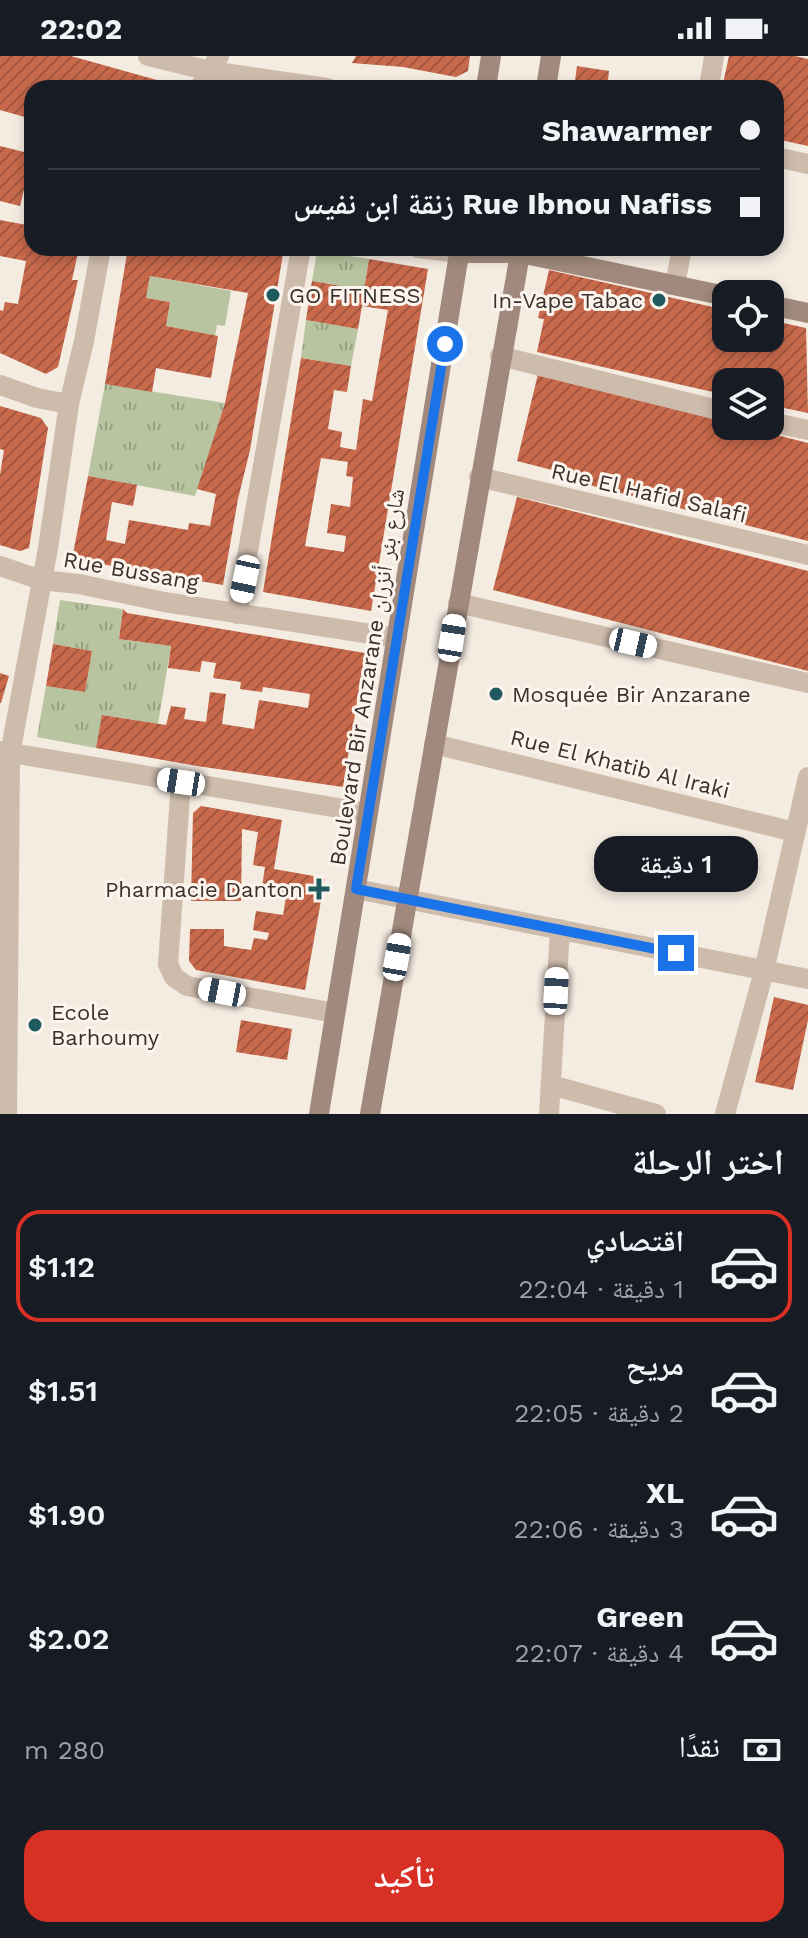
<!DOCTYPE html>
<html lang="ar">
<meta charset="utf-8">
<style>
:root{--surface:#171b24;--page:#242831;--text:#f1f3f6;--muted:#9ea1a6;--line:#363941;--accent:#d93025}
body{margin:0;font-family:"Work Sans","Noto Naskh Arabic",sans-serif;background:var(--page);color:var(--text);direction:rtl;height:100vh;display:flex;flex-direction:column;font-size:30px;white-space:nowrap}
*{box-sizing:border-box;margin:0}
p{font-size:26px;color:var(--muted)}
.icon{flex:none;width:44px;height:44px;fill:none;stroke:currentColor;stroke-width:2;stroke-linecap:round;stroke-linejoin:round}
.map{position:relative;height:1058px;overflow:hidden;direction:ltr}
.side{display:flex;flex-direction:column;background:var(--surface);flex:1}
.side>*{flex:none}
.hud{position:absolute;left:24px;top:24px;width:760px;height:176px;border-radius:24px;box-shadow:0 4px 12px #0003;direction:rtl;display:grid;align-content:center;height:176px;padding:0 24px;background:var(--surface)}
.tools{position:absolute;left:712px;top:224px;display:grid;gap:16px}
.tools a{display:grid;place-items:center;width:72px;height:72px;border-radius:16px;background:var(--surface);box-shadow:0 4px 12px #0003;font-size:40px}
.end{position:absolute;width:36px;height:36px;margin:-18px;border:10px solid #1a73e8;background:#fff;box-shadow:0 0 0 4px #fff}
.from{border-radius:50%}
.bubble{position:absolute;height:56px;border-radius:24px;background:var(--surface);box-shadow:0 4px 12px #0003;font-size:26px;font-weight:600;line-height:56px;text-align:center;direction:rtl}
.car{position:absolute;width:24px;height:48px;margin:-24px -12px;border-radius:10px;box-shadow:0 0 6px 2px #0007;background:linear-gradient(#fff 24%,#345 0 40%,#fff 0 76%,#345 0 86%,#fff 0)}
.hud b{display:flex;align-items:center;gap:28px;height:76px;font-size:30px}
.hud b+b{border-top:2px solid var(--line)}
.hud i{width:20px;height:20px;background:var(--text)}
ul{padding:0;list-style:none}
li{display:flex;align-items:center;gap:24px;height:112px;margin:0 16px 12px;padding:0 8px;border:4px solid transparent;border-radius:24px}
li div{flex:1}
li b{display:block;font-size:30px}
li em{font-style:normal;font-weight:600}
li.active{border-color:var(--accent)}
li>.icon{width:72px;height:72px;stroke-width:1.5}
h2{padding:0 24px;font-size:36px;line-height:96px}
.pay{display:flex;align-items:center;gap:20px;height:88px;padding:0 24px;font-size:30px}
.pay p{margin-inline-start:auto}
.action{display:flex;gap:16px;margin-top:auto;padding:16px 24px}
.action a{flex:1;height:92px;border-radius:24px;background:var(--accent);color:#fff;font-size:32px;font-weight:600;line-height:92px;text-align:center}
.status{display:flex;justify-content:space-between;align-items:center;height:56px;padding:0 40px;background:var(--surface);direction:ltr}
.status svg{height:22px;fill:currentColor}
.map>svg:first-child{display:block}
</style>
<div class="status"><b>22:02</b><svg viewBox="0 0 49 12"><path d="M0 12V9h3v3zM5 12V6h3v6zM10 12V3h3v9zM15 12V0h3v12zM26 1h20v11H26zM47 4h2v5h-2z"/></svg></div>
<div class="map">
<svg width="808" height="1058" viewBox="0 0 808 1058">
<defs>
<pattern id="grass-tufts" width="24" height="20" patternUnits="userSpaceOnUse" patternTransform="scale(2)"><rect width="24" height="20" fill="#b8c4a0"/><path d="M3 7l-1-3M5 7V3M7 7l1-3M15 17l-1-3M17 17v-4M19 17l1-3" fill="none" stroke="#97a083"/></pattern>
<pattern id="building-hatch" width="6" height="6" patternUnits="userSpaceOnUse" patternTransform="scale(2)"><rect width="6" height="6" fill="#c8694b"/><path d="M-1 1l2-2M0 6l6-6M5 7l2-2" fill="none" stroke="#a4573f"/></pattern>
</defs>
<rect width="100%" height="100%" fill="#f4ebe1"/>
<!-- grass -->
<path fill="url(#grass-tufts)" d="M317 195 369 203 364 234 312 225Z
M306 264 358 273 351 310 301 302Z
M105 328 225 347 195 440 88 420Z
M60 544 123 553 119 583 171 590 158 668 103 659 96 692 37 681 46 630 85 636 92 595 53 588Z"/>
<!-- green -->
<path fill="#b8c4a0" d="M150 220 231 235 225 270 217 269 215 280 166 270 170 246 146 242Z"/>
<!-- building -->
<path fill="url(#building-hatch)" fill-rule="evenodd" d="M0 0H71L171 28 168 32H32V63L0 54Z
M356 0H470L468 15 456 21 403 11 352 7Z
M729 0H795L808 3V90L776 83V32H722Z
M577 10 609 15 607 32H574Z
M0 90 32 98V127L26 126 20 150 0 145Z
M0 164 32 170V192H79L72 224H78L58 311 46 318 0 297V254L3 255 5 246 18 248 26 205 0 200Z
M128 192H279L283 198 250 394 238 443 223 529 72 503 88 420 137 429 133 450 112 446 106 484 125 488 129 464 188 474 189 467 210 470 216 438 197 433 225 347 248 237 150 220 146 242 170 246 166 270 218 280 211 322 156 312 152 336 105 328Z
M369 203 428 213 371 555 263 536 301 302 351 310 347 336 334 334 328 373 342 376 340 391 356 394 363 343 372 345 388 254 362 250 358 273 306 264 312 225 364 234ZM321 402 348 406 346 420 353 421 350 451 331 448 327 477 346 480 344 496 305 490Z
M549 214 726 254V282H770V264L806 272 808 357 770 349V326H726V339L537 296 544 263 538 262Z
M538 318 726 366V370H741L808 387V485L550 419 552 414 517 405Z
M0 350 41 362 48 372 29 492 20 495 0 489V419L4 394 0 393Z
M517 441 808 515V615L493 534Z
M123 553 127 557 365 597 343 731 197 710 96 692 102 659 166 669 171 650 186 652 184 663 206 666 210 636 226 638 222 668 254 673 259 644 308 652 310 638 263 631 262 636 240 633 241 626 213 622 216 607 202 605 200 616 168 612 171 590 119 583Z
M53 588 92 595 85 636 46 630Z
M0 617 9 620 1 647H0Z
M201 750 282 764 274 813 325 822 305 934 196 914 189 905 190 873H224V890L251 894 254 882 267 884 269 877 253 874 256 855 283 859 286 841 261 837 265 811 253 809 258 776 242 773 241 845H191L193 757Z
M774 941 808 949V964L793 1034 755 1026Z
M241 964 292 973 287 1004 236 996Z"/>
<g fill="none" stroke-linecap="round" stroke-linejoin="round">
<!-- street -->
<path stroke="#cdbbac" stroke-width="20" d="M148 0 210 15 327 32
M199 32 219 0
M709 32 714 0
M776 101 808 108
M418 192 459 197
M675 229 682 192
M500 300 726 356
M0 329 37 342 69 348
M770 366 808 374
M479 421 808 499
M0 510 41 524 79 528 164 546 397 582
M458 547 808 627
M237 558 301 192
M434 688 795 776
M0 695 368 757
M181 726 168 908 174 921 187 930 335 957
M356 833 808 923
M551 1029 656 1058
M7 1058 10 698 48 492 69 348 84 285 101 192
M549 1058 560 873
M725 1058 764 915 808 721"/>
<!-- secondary -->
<path stroke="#a18a7d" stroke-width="20" d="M486 32 491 0
M546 32 551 0
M459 197H520L726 240
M770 249 808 257
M319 1058 460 192
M370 1058 521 192"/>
</g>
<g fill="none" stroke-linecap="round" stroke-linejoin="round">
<!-- route -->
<path stroke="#1a73e8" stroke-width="10" d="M445 288 356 833 676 897"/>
</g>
<!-- markers -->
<g fill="#1f5a5e" stroke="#fbf5ee" stroke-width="3">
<circle cx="273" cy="239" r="8"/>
<circle cx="659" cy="244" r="8"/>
<circle cx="496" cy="638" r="8"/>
<path d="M315 821h8v8h8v8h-8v8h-8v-8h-8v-8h8z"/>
<circle cx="35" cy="969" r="8"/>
</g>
<g text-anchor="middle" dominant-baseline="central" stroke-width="6" stroke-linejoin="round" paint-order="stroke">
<!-- poi labels -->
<g font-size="22" fill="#3b302b" stroke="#fbf5ee" text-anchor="start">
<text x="289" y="239">GO FITNESS</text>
<text x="643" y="244" text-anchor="end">In-Vape Tabac</text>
<text x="512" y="638">Mosquée Bir Anzarane</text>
<text x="303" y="833" text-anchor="end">Pharmacie Danton</text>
<text x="51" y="956">Ecole<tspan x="51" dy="25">Barhoumy</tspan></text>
</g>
<!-- street labels -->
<g font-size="22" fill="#3b302b" stroke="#fbf5ee">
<text transform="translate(649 437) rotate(13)">Rue El Hafid Salafi</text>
<text transform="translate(131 515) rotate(10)">Rue Bussang</text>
<text transform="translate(367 621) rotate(-81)">Boulevard Bir Anzarane شارع بئر أنزران</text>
<text transform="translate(620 708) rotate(14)">Rue El Khatib Al Iraki</text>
</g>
</g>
</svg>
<div class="tools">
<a><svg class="icon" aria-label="locate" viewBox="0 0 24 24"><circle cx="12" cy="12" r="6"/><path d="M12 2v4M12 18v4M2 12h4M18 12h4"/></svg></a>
<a><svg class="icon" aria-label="layers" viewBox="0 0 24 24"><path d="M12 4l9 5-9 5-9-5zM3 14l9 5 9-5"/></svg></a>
</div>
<i class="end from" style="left:445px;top:288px"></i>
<i class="end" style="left:676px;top:897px"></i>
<div class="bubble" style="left:594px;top:780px;width:164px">1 دقيقة</div>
<i class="car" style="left:245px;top:523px;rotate:192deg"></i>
<i class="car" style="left:452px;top:582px;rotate:9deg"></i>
<i class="car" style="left:633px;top:587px;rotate:103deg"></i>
<i class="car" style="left:181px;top:726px;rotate:279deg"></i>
<i class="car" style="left:397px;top:901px;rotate:10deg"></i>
<i class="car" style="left:556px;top:935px;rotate:3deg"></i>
<i class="car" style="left:222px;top:936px;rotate:281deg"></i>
<div class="hud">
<b><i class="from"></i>Shawarmer</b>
<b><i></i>Rue Ibnou Nafiss زنقة ابن نفيس</b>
</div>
</div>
<section class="side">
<h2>اختر الرحلة</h2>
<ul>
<li class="active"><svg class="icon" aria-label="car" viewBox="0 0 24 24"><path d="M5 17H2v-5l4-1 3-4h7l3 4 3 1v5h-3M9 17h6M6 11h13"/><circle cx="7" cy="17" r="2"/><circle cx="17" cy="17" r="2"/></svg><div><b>اقتصادي</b><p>1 دقيقة · 22:04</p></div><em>$1.12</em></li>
<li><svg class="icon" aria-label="car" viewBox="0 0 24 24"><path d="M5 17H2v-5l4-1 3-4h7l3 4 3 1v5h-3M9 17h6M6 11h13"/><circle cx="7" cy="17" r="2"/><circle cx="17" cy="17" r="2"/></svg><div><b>مريح</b><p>2 دقيقة · 22:05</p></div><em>$1.51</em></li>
<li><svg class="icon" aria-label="car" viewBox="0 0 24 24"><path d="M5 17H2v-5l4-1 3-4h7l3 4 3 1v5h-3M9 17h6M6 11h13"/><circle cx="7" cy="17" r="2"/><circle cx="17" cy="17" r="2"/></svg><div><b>XL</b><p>3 دقيقة · 22:06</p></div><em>$1.90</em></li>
<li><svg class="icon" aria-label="car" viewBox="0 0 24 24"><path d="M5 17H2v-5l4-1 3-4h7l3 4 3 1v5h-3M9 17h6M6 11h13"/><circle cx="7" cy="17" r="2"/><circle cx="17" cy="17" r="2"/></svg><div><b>Green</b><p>4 دقيقة · 22:07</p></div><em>$2.02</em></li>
</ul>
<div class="pay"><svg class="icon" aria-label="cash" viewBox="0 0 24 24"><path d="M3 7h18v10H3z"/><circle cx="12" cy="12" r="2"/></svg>نقدًا<p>280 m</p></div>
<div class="action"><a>تأكيد</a></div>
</section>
